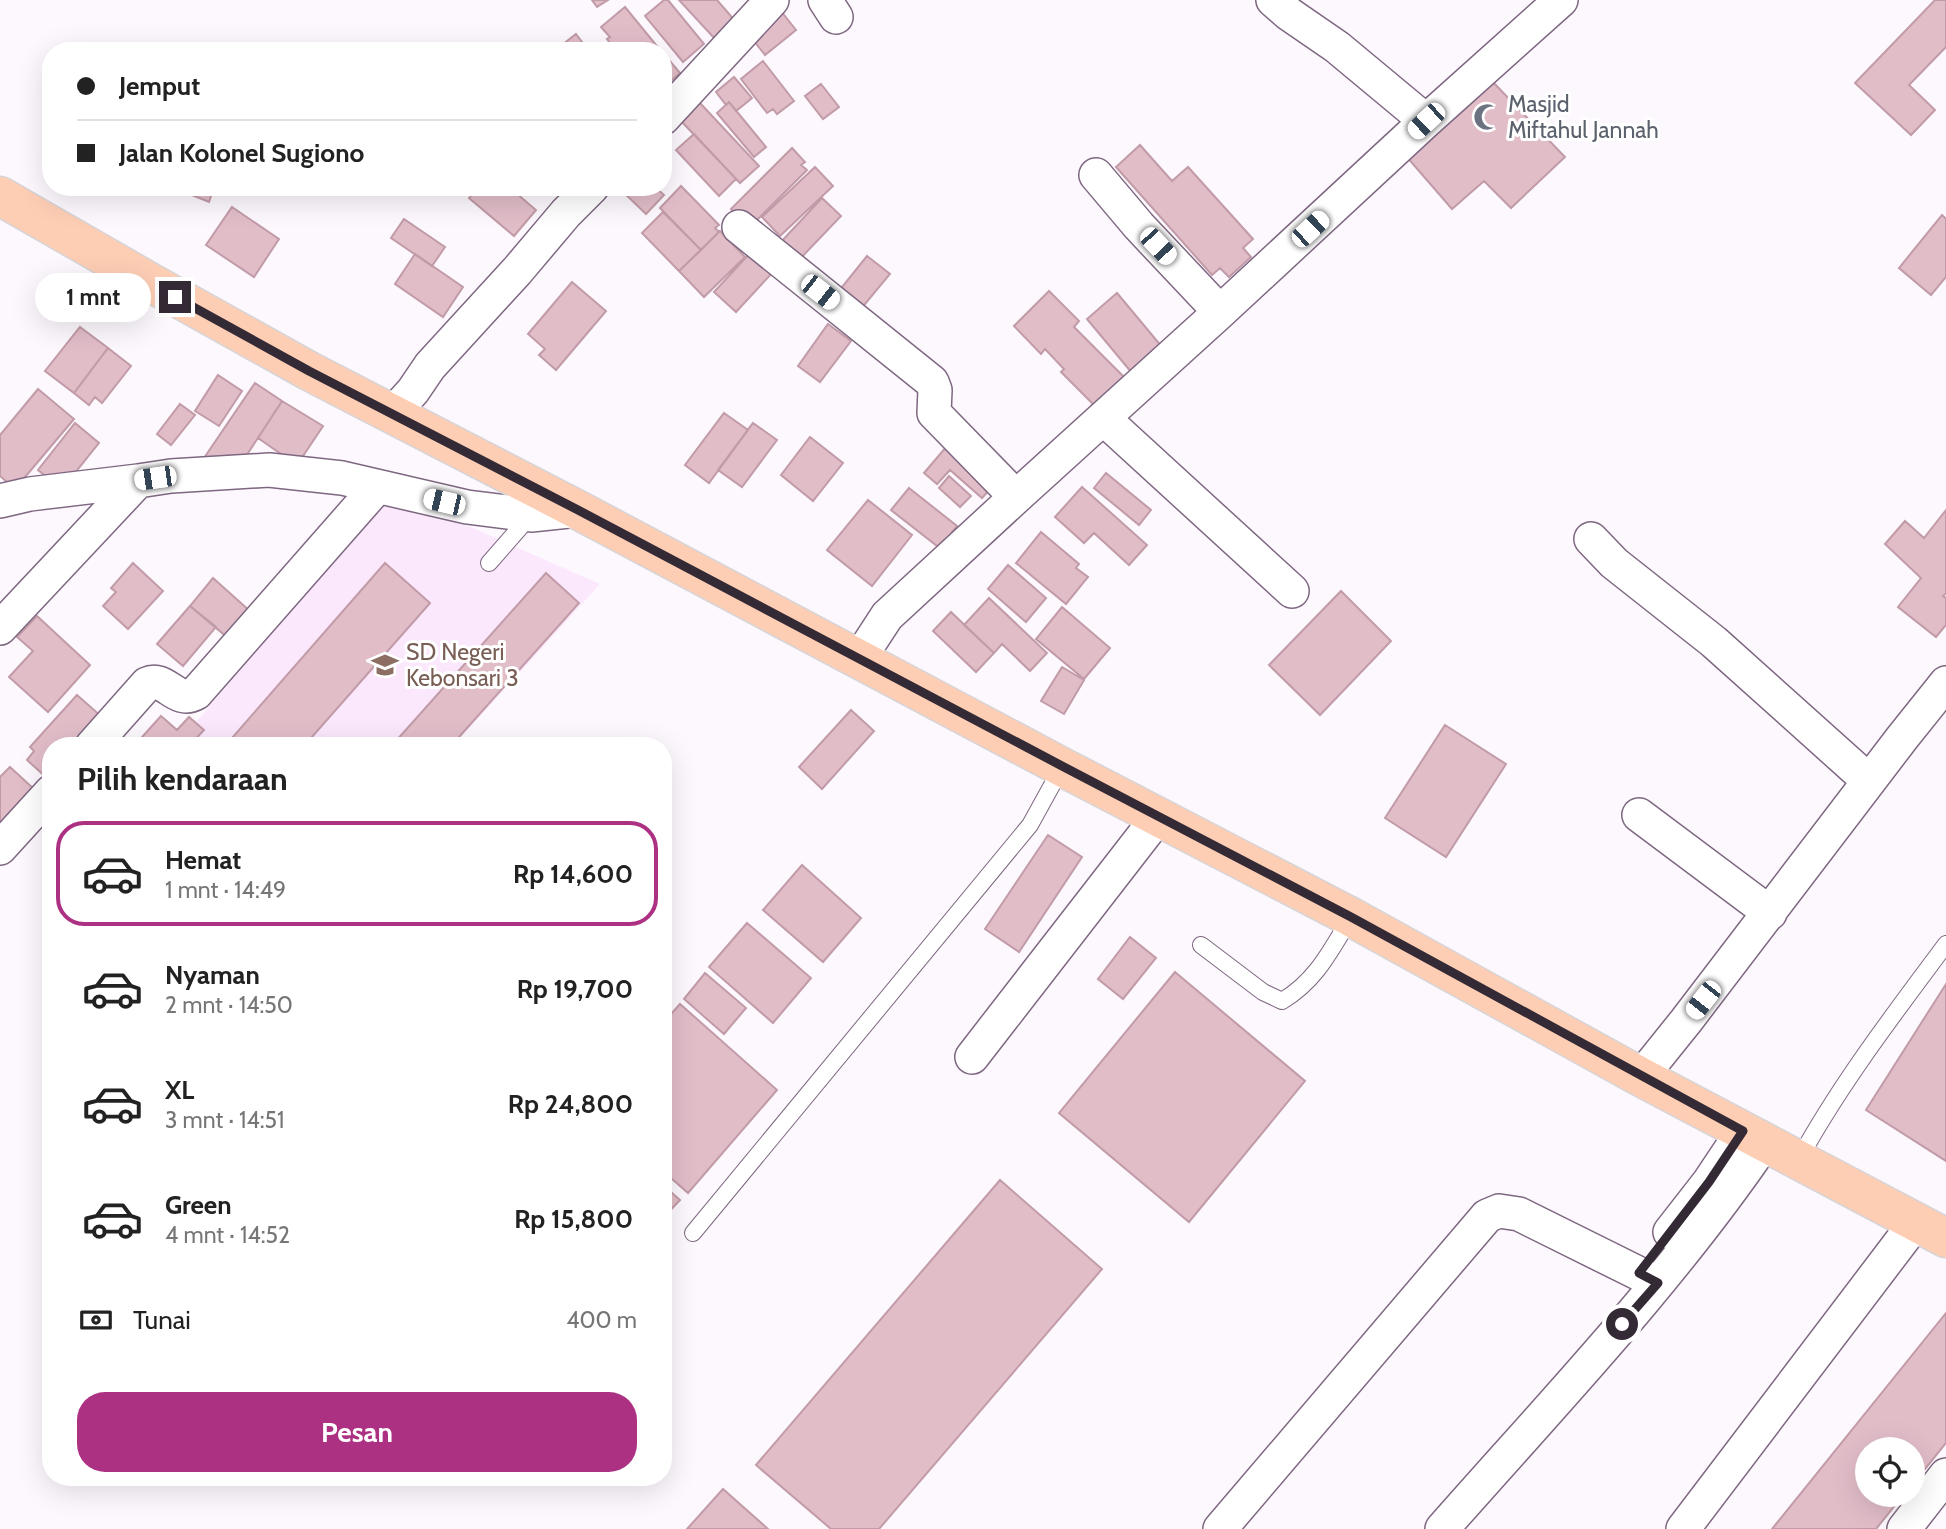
<!DOCTYPE html>
<html lang="id">
<meta charset="utf-8">
<style>
:root{--surface:#fff;--page:#f6f6f6;--text:#222;--muted:#767676;--line:#e0e0e0;--accent:#ad3183}
body{margin:0;font-family:Cabin,sans-serif;background:var(--page);color:var(--text);height:100vh;display:flex;flex-direction:column;font-size:26px;white-space:nowrap}
*{box-sizing:border-box;margin:0}
p{font-size:23px;color:var(--muted)}
.icon{flex:none;width:38px;height:38px;fill:none;stroke:currentColor;stroke-width:2;stroke-linecap:round;stroke-linejoin:round}
.map{position:relative;flex:1;overflow:hidden}
.panel{position:absolute;left:42px;top:737px;width:630px;height:749px;display:flex;flex-direction:column;background:var(--surface);border-radius:28px;box-shadow:0 7px 28px #0002}
.panel>*{flex:none}
.banner{position:absolute;left:42px;top:42px;width:630px;height:154px;border-radius:28px;box-shadow:0 7px 28px #0002;display:grid;align-content:center;height:154px;padding:0 35px;background:var(--surface)}
.tools{position:absolute;left:1855px;top:1437px;display:grid;gap:14px}
.tools a{display:grid;place-items:center;width:70px;height:70px;border-radius:50%;background:var(--surface);box-shadow:0 7px 28px #0002;font-size:35px}
.end{position:absolute;width:32px;height:32px;margin:-16px;border:9px solid #342a35;background:#fff;box-shadow:0 0 0 4px #fff}
.from{border-radius:50%}
.bubble{position:absolute;height:49px;border-radius:24px;background:var(--surface);box-shadow:0 7px 28px #0002;font-size:23px;font-weight:700;line-height:49px;text-align:center}
.car{position:absolute;width:21px;height:42px;margin:-21px -10px;border-radius:9px;box-shadow:0 0 5px 2px #0007;background:linear-gradient(#fff 24%,#345 0 40%,#fff 0 76%,#345 0 86%,#fff 0)}
.banner b{display:flex;align-items:center;gap:24px;height:66px;font-size:26px}
.banner b+b{border-top:2px solid var(--line)}
.banner i{width:18px;height:18px;background:var(--text)}
ul{padding:0;list-style:none}
li{display:flex;align-items:center;gap:21px;height:105px;margin:0 14px 10px;padding:0 21px;border:4px solid transparent;border-radius:28px}
li div{flex:1}
li b{display:block;font-size:26px}
li em{font-style:normal;font-weight:700}
li.active{border-color:var(--accent)}
li>.icon{width:63px;height:63px;stroke-width:1.5}
h2{padding:0 35px;font-size:32px;line-height:84px}
.pay{display:flex;align-items:center;gap:18px;height:77px;padding:0 35px;font-size:26px}
.pay p{margin-inline-start:auto}
.cta{display:flex;gap:14px;margin-top:auto;padding:14px 35px}
.cta a{flex:1;height:80px;border-radius:28px;background:var(--accent);color:#fff;font-size:28px;font-weight:700;line-height:80px;text-align:center}
.map>svg:first-child{display:block}
</style>
<div class="map">
<svg width="1946" height="1529" viewBox="0 0 1946 1529">
<rect width="100%" height="100%" fill="#fdf8fe"/>
<!-- built -->
<path fill="#fbe8fd" d="M382 501 473 528 600 584 454 745 176 746Z"/>
<!-- building -->
<path fill="#e1bdc8" stroke="#c19ba7" stroke-width="2" d="M592 0H608L597 7Z
M664 0H668L704 44 683 62 645 16Z
M679 0H717L736 22 716 40Z
M1935 0H1946V47L1909 85 1935 110 1911 135 1855 83Z
M777 6 796 30 765 55 746 31Z
M625 7 661 51H616L607 39 610 37 601 27Z
M576 34 589 51H566L562 45Z
M663 53 680 73 663 88Z
M763 61 794 101 777 114 773 109 767 113 741 79Z
M734 77 752 98 736 111 729 102 726 105 716 92Z
M1490 79 1565 157 1511 208 1484 181 1452 209 1406 156Z
M821 84 839 107 823 119 805 96Z
M729 102 766 147 754 157 717 113Z
M700 103 759 166 740 183 681 121Z
M694 134 736 179 719 196 676 150Z
M1140 145 1172 181 1188 167 1253 239 1243 248 1251 257 1229 277 1220 268 1212 275 1116 167Z
M792 148 805 162 801 165 807 170 749 228 731 209Z
M815 167 833 186 780 236 762 217Z
M681 186 719 225 715 228 719 232 701 250 660 208Z
M172 187H214L209 202Z
M478 187H509L536 210 514 236 469 198Z
M618 187H655L664 195 646 214Z
M822 198 841 216 797 262 779 244Z
M232 207 279 239 254 277 206 245Z
M663 212 701 250 679 271 642 233Z
M1942 215 1946 219V277L1931 295 1899 268Z
M404 219 445 247 432 266 391 238Z
M720 231 745 257 704 297 679 271Z
M751 252 773 272 736 312 714 292Z
M415 254 463 287 443 317 395 284Z
M867 256 890 274 860 310 838 292Z
M572 282 606 311 556 370 539 355 545 349 528 334Z
M1049 291 1079 321 1074 327 1126 379 1097 408 1061 372 1064 369 1045 349 1041 354 1014 326Z
M1117 293 1167 353 1137 379 1087 319Z
M828 324 851 341 820 382 798 366Z
M80 327 108 348 74 393 45 371Z
M108 348 131 366 102 403 95 397 89 405 74 393Z
M218 375 242 391 219 426 195 411Z
M255 383 282 401 239 467 202 461Z
M38 389 74 419 15 489 0 476V435Z
M282 401 323 426 297 465 258 438Z
M180 404 195 415 171 445 157 434Z
M724 413 748 430 709 483 685 465Z
M75 423 99 443 62 489 38 470Z
M753 423 777 440 742 487 718 470Z
M810 437 843 463 813 501 781 475Z
M947 446 992 487 982 498 950 470 937 484 924 473Z
M1106 473 1151 510 1139 525 1094 488Z
M949 476 971 496 960 507 939 488Z
M1082 487 1147 545 1129 565 1094 533 1084 543 1055 517Z
M909 488 957 526 952 532 958 537 946 553 891 510Z
M868 500 912 535 872 586 827 550Z
M1946 510V593L1943 596 1946 598V625L1936 637 1898 607 1921 578 1885 544 1905 521 1924 538Z
M1041 532 1079 564 1076 568 1088 577 1066 604 1016 563Z
M133 563 163 591 128 629 103 606 116 592 111 588Z
M385 563 430 603 304 746H225Z
M1008 565 1046 598 1026 622 988 589Z
M546 573 579 603 451 746H399L395 742Z
M213 578 251 612 228 638 190 606Z
M1341 591 1391 641 1320 715 1269 665Z
M989 598 1047 653 1030 671 1002 644 994 653 964 625Z
M190 606 216 627 183 666 157 644Z
M1062 607 1110 648 1084 679 1036 639Z
M951 612 994 653 976 672 933 631Z
M37 616 90 665 48 712 9 677 33 651 17 637Z
M1062 667 1084 680 1064 714 1041 701Z
M77 695 102 717 77 746H51V774L47 778 27 760 34 751 30 747Z
M851 710 874 731 822 789 799 767Z
M161 716 177 730 189 717 204 730 189 746H134Z
M1445 725 1506 764 1446 857 1385 818Z
M10 767 35 790 0 824V777Z
M1048 835 1082 857 1019 952 985 929Z
M802 865 861 918 823 962 763 910Z
M747 923 811 978 773 1023 709 967Z
M1130 937 1156 958 1123 999 1098 979Z
M1175 972 1305 1081 1189 1222 1059 1113Z
M705 973 746 1008 724 1034 684 999Z
M1946 984V1161L1866 1110Z
M680 1004 777 1090 688 1193 663 1171V1023Z
M1000 1180 1102 1269 879 1529H831L756 1465Z
M663 1185 680 1200 663 1218Z
M1946 1313V1443L1913 1484V1449H1867V1494H1904L1876 1529H1772Z
M723 1489 768 1529H687Z"/>
<g fill="none" stroke-linecap="round" stroke-linejoin="round">
<defs>
<path id="lane" d="M489 563 531 515
M1201 945 1263 992 1282 1001C1316 981 1331 950 1351 917
M1798 1161C1840 1084 1894 1014 1946 944
M693 1233 1030 825 1062 767"/>
<path id="street" d="M825 0 836 17
M1273 0 1289 14 1337 47 1426 121
M663 118 772 0
M1096 175 1139 226 1220 312
M739 227 932 382 935 390 934 413 1016 497
M393 413 413 391 430 366 517 271 566 213 592 187
M1103 418 1292 591
M0 501 30 494 138 481
M1591 539 1614 563 1714 642 1869 781
M0 628 138 481 171 476 269 470 342 478 467 507 531 515 578 510
M859 659 887 616 1016 497 1220 312 1426 121 1561 0
M92 746 147 684C166 675 175 705 196 693L377 487
M1639 815 1770 913
M0 848 51 792
M972 1057 1158 817
M1641 1077 1686 1021 1902 738 1946 683
M1670 1232 1709 1182 1743 1131
M1220 1529 1487 1216 1499 1211 1519 1214 1658 1283
M1442 1529C1552 1404 1670 1281 1764 1143
M1683 1529 1916 1222
M1904 1529 1946 1475"/>
<path id="primary" d="M0 196 153 284 309 371 578 510 1062 767 1351 917 1641 1077 1946 1238"/>
</defs>
<!-- lane casing -->
<use href="#lane" stroke="#7e6781" stroke-width="18"/>
<!-- street casing -->
<use href="#street" stroke="#7e6781" stroke-width="36"/>
<!-- primary casing -->
<use href="#primary" stroke="#d6d4d7" stroke-width="41"/>
<!-- lane -->
<use href="#lane" stroke="#fff" stroke-width="16"/>
<!-- street -->
<use href="#street" stroke="#fff" stroke-width="33"/>
<!-- primary -->
<use href="#primary" stroke="#fdceb4" stroke-width="38"/>
</g>
<g fill="none" stroke-linecap="round" stroke-linejoin="round">
<!-- route -->
<path stroke="#342a35" stroke-width="9" d="M175 297 309 371 578 510 1062 766 1351 917 1743 1131 1709 1182 1639 1273 1658 1283 1622 1324"/>
</g>
<!-- icons -->
<defs>
<symbol id="mosque-bare" viewBox="-9 -9 18 18"><path d="M3.5-4.9A6 6 0 1 0 3.5 4.9A5 5 0 1 1 3.5-4.9Z" fill="#6b7280" stroke="#fff" stroke-width="2.5" paint-order="stroke"/></symbol>
<symbol id="school-bare" viewBox="-9 -9 18 18"><path d="M0-5L7-2L0 1L-7-2ZM-4 1L0 2.5L4 1V4Q0 6-4 4Z" fill="#8d6e63" stroke="#fff" stroke-width="2.5" paint-order="stroke"/></symbol>
</defs>
<g fill-rule="evenodd">
<use href="#mosque-bare" x="1468" y="98" width="38" height="38"/>
<use href="#school-bare" x="366" y="646" width="38" height="38"/>
</g>
<g text-anchor="middle" dominant-baseline="central" stroke-width="6" stroke-linejoin="round" paint-order="stroke">
<!-- worship labels -->
<g font-size="23" fill="#5b616d" stroke="#fff" text-anchor="start">
<text x="1508" y="104">Masjid<tspan x="1508" dy="26">Miftahul Jannah</tspan></text>
</g>
<!-- education labels -->
<g font-size="23" fill="#785e54" stroke="#fff" text-anchor="start">
<text x="406" y="652">SD Negeri<tspan x="406" dy="26">Kebonsari 3</tspan></text>
</g>
</g>
</svg>
<div class="tools">
<a><svg class="icon" aria-label="locate" viewBox="0 0 24 24"><circle cx="12" cy="12" r="6"/><path d="M12 2v4M12 18v4M2 12h4M18 12h4"/></svg></a>
</div>
<i class="end from" style="left:1622px;top:1324px"></i>
<i class="end" style="left:175px;top:297px"></i>
<div class="bubble" style="left:35px;top:273px;width:116px">1 mnt</div>
<i class="car" style="left:1426px;top:121px;rotate:227deg"></i>
<i class="car" style="left:1310px;top:229px;rotate:47deg"></i>
<i class="car" style="left:1158px;top:246px;rotate:137deg"></i>
<i class="car" style="left:820px;top:292px;rotate:128deg"></i>
<i class="car" style="left:155px;top:478px;rotate:262deg"></i>
<i class="car" style="left:444px;top:502px;rotate:283deg"></i>
<i class="car" style="left:1703px;top:1000px;rotate:218deg"></i>
<div class="banner">
<b><i class="from"></i>Jemput</b>
<b><i></i>Jalan Kolonel Sugiono</b>
</div>
<section class="panel">
<h2>Pilih kendaraan</h2>
<ul>
<li class="active"><svg class="icon" aria-label="car" viewBox="0 0 24 24"><path d="M5 17H2v-5l4-1 3-4h7l3 4 3 1v5h-3M9 17h6M6 11h13"/><circle cx="7" cy="17" r="2"/><circle cx="17" cy="17" r="2"/></svg><div><b>Hemat</b><p>1 mnt · 14:49</p></div><em>Rp 14,600</em></li>
<li><svg class="icon" aria-label="car" viewBox="0 0 24 24"><path d="M5 17H2v-5l4-1 3-4h7l3 4 3 1v5h-3M9 17h6M6 11h13"/><circle cx="7" cy="17" r="2"/><circle cx="17" cy="17" r="2"/></svg><div><b>Nyaman</b><p>2 mnt · 14:50</p></div><em>Rp 19,700</em></li>
<li><svg class="icon" aria-label="car" viewBox="0 0 24 24"><path d="M5 17H2v-5l4-1 3-4h7l3 4 3 1v5h-3M9 17h6M6 11h13"/><circle cx="7" cy="17" r="2"/><circle cx="17" cy="17" r="2"/></svg><div><b>XL</b><p>3 mnt · 14:51</p></div><em>Rp 24,800</em></li>
<li><svg class="icon" aria-label="car" viewBox="0 0 24 24"><path d="M5 17H2v-5l4-1 3-4h7l3 4 3 1v5h-3M9 17h6M6 11h13"/><circle cx="7" cy="17" r="2"/><circle cx="17" cy="17" r="2"/></svg><div><b>Green</b><p>4 mnt · 14:52</p></div><em>Rp 15,800</em></li>
</ul>
<div class="pay"><svg class="icon" aria-label="cash" viewBox="0 0 24 24"><path d="M3 7h18v10H3z"/><circle cx="12" cy="12" r="2"/></svg>Tunai<p>400 m</p></div>
<div class="cta"><a>Pesan</a></div>
</section>
</div>
